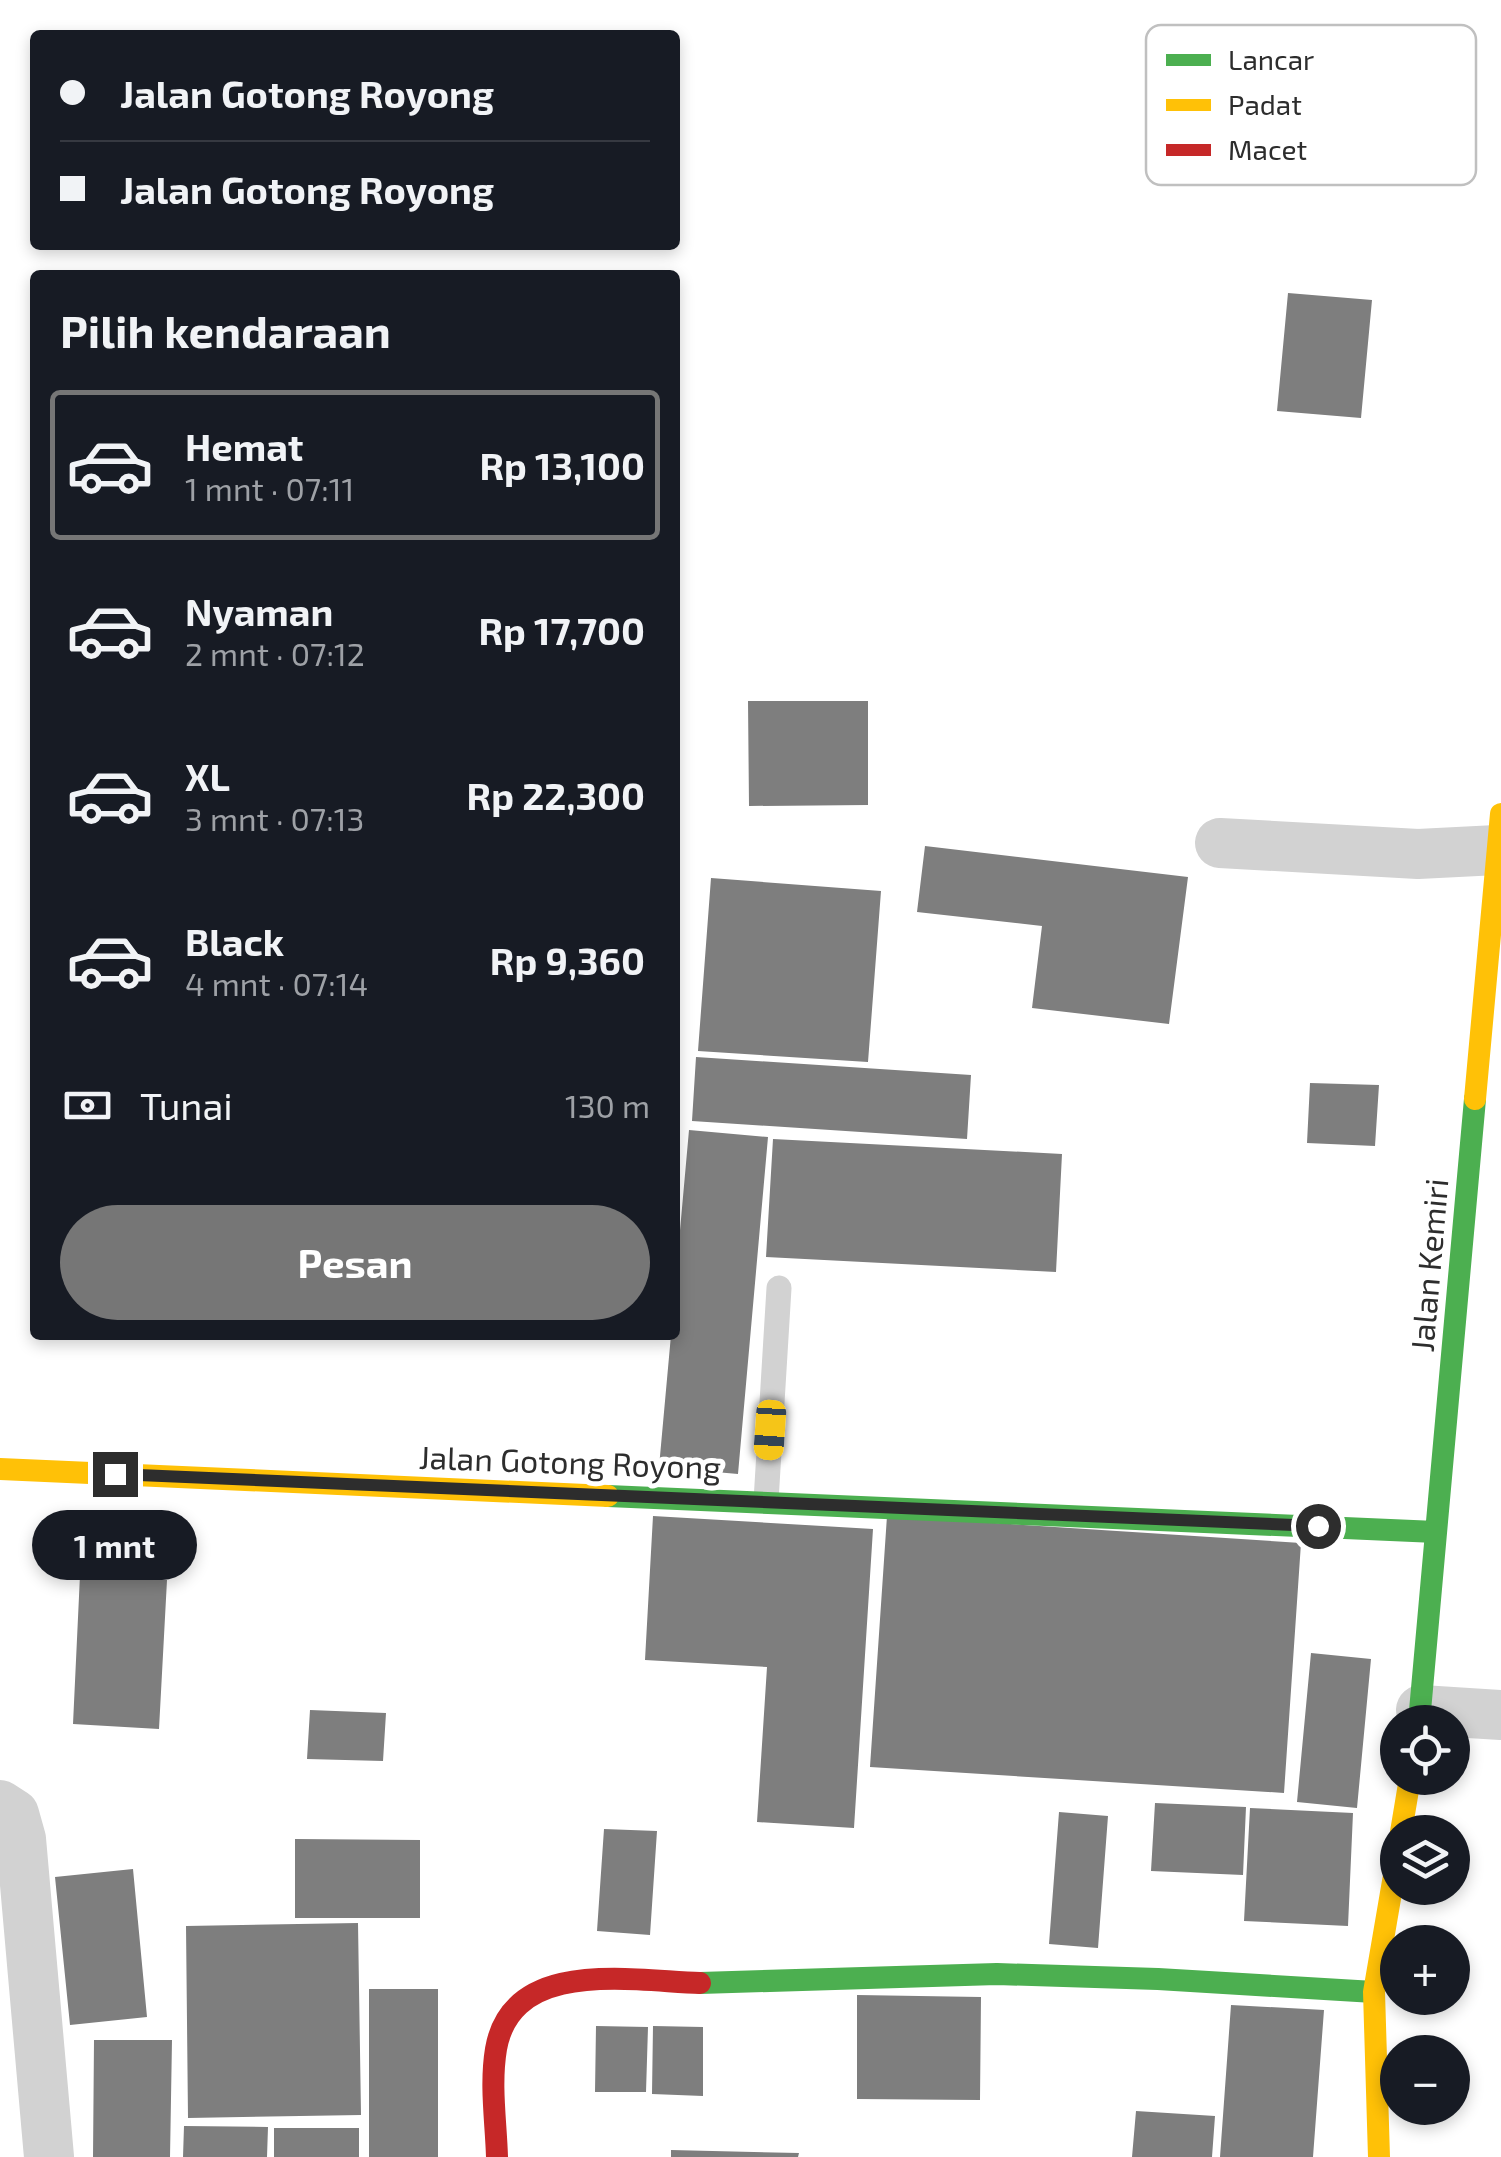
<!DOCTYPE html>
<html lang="id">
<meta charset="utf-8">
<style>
:root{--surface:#171b24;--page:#242831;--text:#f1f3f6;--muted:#9ea1a6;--line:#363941;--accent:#767676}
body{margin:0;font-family:"Exo 2",sans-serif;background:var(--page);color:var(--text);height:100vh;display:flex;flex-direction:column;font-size:38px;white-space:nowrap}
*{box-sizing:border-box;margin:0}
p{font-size:32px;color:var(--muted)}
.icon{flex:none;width:55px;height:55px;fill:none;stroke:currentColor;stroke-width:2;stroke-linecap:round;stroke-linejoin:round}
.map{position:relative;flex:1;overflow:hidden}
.panel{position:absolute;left:30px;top:270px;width:650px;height:1070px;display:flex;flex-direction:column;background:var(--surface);border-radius:10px;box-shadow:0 5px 15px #0003}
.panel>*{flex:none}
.hud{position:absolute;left:30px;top:30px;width:650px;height:220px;border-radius:10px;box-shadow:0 5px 15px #0003;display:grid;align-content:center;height:220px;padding:0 30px;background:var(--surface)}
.fabs{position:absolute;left:1380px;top:1705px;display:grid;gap:20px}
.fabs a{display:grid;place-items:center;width:90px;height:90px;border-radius:50%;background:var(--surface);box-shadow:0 5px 15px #0003;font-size:50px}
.end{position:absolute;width:45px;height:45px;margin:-22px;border:12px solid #2d2d2d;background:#fff;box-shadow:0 0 0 5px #fff}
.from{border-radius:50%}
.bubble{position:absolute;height:70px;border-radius:35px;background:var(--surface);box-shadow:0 5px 15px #0003;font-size:32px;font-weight:700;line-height:70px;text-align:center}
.car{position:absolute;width:30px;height:60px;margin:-30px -15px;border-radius:12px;box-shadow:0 0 8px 2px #0007;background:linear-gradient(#f5c518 24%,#345 0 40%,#f5c518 0 76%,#345 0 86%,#f5c518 0)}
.hud b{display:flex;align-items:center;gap:35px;height:95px;font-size:38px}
.hud b+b{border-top:2px solid var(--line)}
.hud i{width:25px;height:25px;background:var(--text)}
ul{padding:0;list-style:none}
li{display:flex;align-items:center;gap:30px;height:150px;margin:0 20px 15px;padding:0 10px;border:5px solid transparent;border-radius:10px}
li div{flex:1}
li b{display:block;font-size:38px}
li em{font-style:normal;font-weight:700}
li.current{border-color:var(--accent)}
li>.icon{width:90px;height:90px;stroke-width:1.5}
h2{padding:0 30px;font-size:45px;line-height:120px}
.pay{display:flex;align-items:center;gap:25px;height:110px;padding:0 30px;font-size:38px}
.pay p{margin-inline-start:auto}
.primary-button{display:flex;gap:20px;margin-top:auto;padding:20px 30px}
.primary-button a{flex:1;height:115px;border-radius:60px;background:var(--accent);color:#fff;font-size:40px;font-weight:700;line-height:115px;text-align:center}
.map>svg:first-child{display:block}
</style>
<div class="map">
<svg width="1501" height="2157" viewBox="0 0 1501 2157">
<rect width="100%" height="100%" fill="#fff"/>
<!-- building -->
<path fill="#7e7e7e" d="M1288 293 1372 300 1361 418 1277 411Z
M748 701H868V805L749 806Z
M925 846 1188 877 1169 1024 1032 1008 1042 926 917 912Z
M711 878 881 891 868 1062 698 1051Z
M696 1057 971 1075 967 1139 692 1121Z
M1310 1083 1379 1085 1375 1146 1307 1143Z
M689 1130 768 1137 738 1474 659 1467 671 1335H675V1286Z
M773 1139 1062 1154 1056 1272 766 1257Z
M653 1516 873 1529 854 1828 757 1822 767 1667 645 1660Z
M887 1516 1301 1543 1284 1793 870 1767Z
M80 1575 167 1580 159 1729 73 1724Z
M1311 1653 1371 1659 1357 1808 1297 1802Z
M310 1710 386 1713 383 1761 307 1759Z
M1155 1803 1246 1807 1243 1875 1151 1871Z
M1250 1808 1353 1813 1348 1926 1244 1921Z
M1059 1812 1108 1816 1098 1948 1049 1944Z
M604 1829 657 1831 650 1935 597 1931Z
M295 1839 420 1840V1918H295Z
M133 1869 147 2017 70 2025 55 1877Z
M358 1923 361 2115 188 2118 186 1926Z
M369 1989H438V2157H369Z
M857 1995 981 1997 980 2100 857 2099Z
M1231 2005 1324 2010 1313 2157H1220Z
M596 2026 648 2027 646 2092H595Z
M653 2026 703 2027V2096L652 2094Z
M94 2040H172L170 2157H93Z
M1136 2111 1215 2116 1212 2157H1132Z
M184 2126 268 2127 267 2157H183Z
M274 2128H359V2157H274Z
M671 2150 799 2153 798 2157H671Z"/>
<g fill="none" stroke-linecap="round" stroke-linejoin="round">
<!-- lane -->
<path stroke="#d2d2d2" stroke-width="25" d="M766 1501 779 1288"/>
<!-- street -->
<path stroke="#d2d2d2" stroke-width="50" d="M1220 843 1418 854 1497 850
M1421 1710 1501 1715
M0 1805 14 1814 21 1839 49 2157"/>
<!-- fast -->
<path stroke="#4caf50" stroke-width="22" d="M608 1496 1436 1532
M1419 1722 1475 1099
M700 1983 997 1974 1158 1979 1374 1992"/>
<!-- slow -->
<path stroke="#ffc107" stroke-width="22" d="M1475 1099 1501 814
M0 1469 608 1496
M1401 1832 1410 1778
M1379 2157 1374 1992 1398 1852"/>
<!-- jam -->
<path stroke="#c62828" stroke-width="22" d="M497 2157C496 2122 490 2085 496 2049 512 1957 633 1981 700 1983"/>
</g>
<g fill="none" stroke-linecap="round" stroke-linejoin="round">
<!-- route -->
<path stroke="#2d2d2d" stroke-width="12" d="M115 1474 1318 1526"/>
</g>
<g text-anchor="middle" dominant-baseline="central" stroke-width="10" stroke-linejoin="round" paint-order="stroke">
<!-- street labels -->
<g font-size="32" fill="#2d2d2d" stroke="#fff">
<text transform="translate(1428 1265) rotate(-85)">Jalan Kemiri</text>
<text transform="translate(570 1461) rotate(2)">Jalan Gotong Royong</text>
</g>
</g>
<!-- legend -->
<rect x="1146" y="25" width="330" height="160" rx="15" fill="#fff" stroke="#c0c0c0" stroke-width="2.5"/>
<rect x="1166" y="54" width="45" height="12" fill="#4caf50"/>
<rect x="1166" y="99" width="45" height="12" fill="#ffc107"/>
<rect x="1166" y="144" width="45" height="12" fill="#c62828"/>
<g font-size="28" fill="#2d2d2d">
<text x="1228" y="70">Lancar</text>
<text x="1228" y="115">Padat</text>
<text x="1228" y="160">Macet</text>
</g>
</svg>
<div class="fabs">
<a><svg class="icon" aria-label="locate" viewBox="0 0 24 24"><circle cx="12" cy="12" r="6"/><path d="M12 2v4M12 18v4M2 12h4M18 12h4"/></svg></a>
<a><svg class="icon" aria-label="layers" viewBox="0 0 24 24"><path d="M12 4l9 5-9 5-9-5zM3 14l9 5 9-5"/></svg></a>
<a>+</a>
<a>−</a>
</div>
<i class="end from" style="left:1318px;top:1526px"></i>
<i class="end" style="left:115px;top:1474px"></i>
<div class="bubble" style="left:32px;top:1510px;width:165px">1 mnt</div>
<i class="car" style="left:770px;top:1430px;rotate:184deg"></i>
<div class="hud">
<b><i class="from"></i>Jalan Gotong Royong</b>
<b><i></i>Jalan Gotong Royong</b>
</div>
<section class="panel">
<h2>Pilih kendaraan</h2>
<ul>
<li class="current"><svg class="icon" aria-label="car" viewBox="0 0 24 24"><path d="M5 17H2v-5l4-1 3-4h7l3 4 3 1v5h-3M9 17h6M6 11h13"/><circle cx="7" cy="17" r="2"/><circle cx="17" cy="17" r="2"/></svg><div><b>Hemat</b><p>1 mnt · 07:11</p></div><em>Rp 13,100</em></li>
<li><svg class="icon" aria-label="car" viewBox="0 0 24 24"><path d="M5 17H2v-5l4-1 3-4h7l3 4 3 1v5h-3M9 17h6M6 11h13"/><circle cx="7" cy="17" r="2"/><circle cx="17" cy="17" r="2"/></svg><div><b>Nyaman</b><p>2 mnt · 07:12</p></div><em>Rp 17,700</em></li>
<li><svg class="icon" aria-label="car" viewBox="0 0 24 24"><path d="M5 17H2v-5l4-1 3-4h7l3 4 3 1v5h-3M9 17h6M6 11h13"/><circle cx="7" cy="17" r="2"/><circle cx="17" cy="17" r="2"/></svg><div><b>XL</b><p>3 mnt · 07:13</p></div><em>Rp 22,300</em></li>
<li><svg class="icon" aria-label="car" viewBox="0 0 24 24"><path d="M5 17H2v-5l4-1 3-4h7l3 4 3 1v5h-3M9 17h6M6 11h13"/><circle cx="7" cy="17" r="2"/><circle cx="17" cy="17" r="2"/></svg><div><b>Black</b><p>4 mnt · 07:14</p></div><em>Rp 9,360</em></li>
</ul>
<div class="pay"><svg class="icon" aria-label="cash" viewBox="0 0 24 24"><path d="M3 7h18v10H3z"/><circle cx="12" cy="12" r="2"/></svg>Tunai<p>130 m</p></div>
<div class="primary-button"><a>Pesan</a></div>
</section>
</div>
